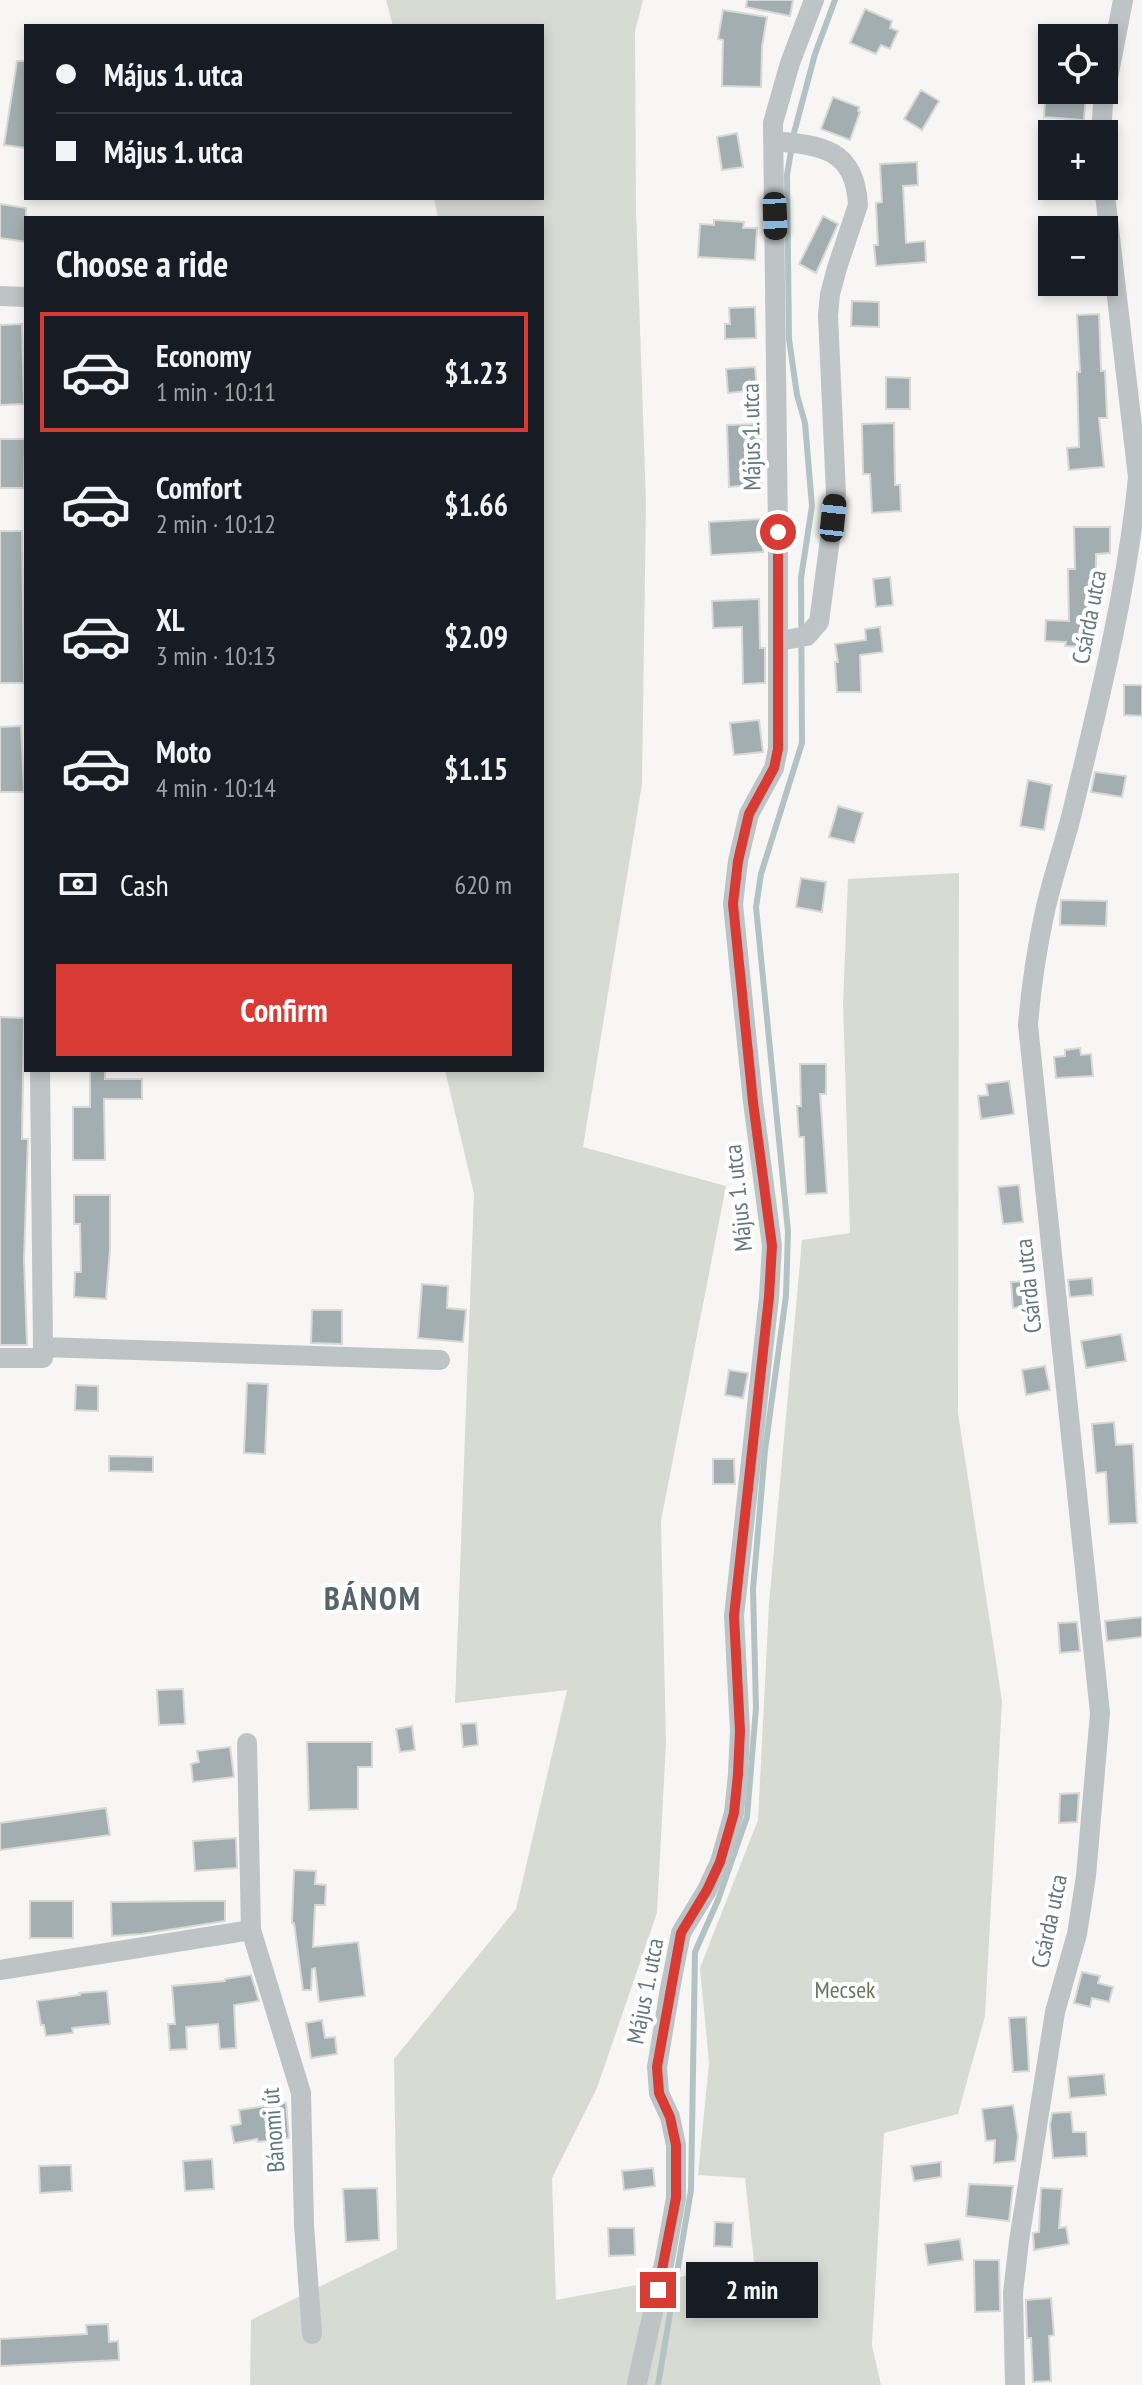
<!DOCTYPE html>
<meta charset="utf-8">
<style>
:root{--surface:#171b24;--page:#20242c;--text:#f1f3f6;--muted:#9ea1a6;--line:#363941;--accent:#d73b34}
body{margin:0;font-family:"PT Sans Narrow",sans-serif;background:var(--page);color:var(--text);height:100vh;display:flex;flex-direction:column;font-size:30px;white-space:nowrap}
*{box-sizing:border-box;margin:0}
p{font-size:26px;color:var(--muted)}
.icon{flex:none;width:44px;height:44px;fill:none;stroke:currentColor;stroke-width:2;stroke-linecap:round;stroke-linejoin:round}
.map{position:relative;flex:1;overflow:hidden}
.drawer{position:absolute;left:24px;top:216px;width:520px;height:856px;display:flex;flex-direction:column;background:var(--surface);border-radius:0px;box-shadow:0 4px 12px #0003}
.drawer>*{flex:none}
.top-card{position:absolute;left:24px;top:24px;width:520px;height:176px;border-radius:0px;box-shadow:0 4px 12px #0003;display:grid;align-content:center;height:176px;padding:0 32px;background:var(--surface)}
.tools{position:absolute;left:1038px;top:24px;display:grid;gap:16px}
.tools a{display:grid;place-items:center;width:80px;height:80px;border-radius:0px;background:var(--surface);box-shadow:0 4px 12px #0003;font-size:40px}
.end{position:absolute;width:36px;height:36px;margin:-18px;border:10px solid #d73b34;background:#fff;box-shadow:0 0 0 4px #fff}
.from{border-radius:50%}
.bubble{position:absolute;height:56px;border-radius:0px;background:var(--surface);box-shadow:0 4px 12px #0003;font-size:26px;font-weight:700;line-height:56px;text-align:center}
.car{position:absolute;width:24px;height:48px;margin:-24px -12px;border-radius:10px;box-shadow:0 0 6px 2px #0007;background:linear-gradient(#222 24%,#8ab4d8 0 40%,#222 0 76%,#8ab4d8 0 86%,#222 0)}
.top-card b{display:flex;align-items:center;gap:28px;height:76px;font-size:30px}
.top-card b+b{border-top:2px solid var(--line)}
.top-card i{width:20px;height:20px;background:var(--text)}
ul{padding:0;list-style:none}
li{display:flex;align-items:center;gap:24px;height:120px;margin:0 16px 12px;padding:0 16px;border:4px solid transparent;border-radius:0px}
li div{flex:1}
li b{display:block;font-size:30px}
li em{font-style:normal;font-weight:700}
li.active{border-color:var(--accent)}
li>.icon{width:72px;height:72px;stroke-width:1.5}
h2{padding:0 32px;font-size:36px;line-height:96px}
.pay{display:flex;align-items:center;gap:20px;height:88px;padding:0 32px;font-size:30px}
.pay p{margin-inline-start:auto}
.button{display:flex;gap:16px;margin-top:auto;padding:16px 32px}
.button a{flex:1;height:92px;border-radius:0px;background:var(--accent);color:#fff;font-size:32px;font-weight:700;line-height:92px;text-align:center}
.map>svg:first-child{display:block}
</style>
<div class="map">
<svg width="1142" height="2385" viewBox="0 0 1142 2385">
<rect width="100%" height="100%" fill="#f7f6f4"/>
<!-- green -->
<path fill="#d8dbd3" d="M386 0H643L635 31 636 210 646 502 642 784 583 1147 726 1186 661 1521 666 1743 657 1913 597 2088 552 2178 556 2300 754 2263 745 2178 698 2175 709 2063 700 1968 758 1820 769 1604 802 1240 850 1233 843 1003 848 879 959 873 958 1413 1002 1701 985 2016 958 2114 884 2133 872 2345 881 2385H250L251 2320 397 2249 394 2059 516 1909 567 1690 455 1703 474 1194 445 1070H542V218H438L434 198H542V26H393Z"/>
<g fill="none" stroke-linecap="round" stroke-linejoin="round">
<!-- stream -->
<path stroke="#b3c3c3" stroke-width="6" d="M794 133 815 54 835 0
M658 2385 691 2190 695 1952 718 1900 747 1817 756 1708 753 1589 765 1450 786 1296 788 1231 756 907 761 874 802 743 801 578 812 506 805 423 797 395 789 339 787 175 791 151"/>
</g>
<!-- building -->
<path fill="#a3aeb1" stroke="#d8d8d6" stroke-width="2" d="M747 0H793L790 16 746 7Z
M865 9 892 21 890 28 898 31 890 49 881 45 876 54 850 43Z
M723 10 767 17 762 46 761 87 722 86 723 40 718 39Z
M17 61H26V148L4 145Z
M921 90 939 101 922 130 904 119Z
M1046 90 1086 91 1084 120 1044 117Z
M833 97 859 107 858 111 860 112 850 140 821 129Z
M737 133 743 167 722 170 717 137Z
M917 162 918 185 903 186 906 243 925 241 926 262 876 266 874 245H878L876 203 882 202 880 164Z
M0 204 26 208V242L0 238Z
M823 216 838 224 816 273 799 264Z
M714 220 744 222 743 228H757L755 260 698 257 700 224 714 225Z
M852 301 879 302V327L851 326Z
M755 307 756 338 725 339V324H730L729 308Z
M1099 314 1101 371H1105L1107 418H1099L1104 467 1069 470 1067 448 1079 447 1077 372H1080L1077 315Z
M22 324 24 404 0 405V325Z
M755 367 757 390 728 393 726 369Z
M886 377 910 378V409H886Z
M894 423 895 485H900L901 511 872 513 870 474H863L862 424Z
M760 424 761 443H759L762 484 729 487 727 425Z
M0 439H25L24 488H0Z
M761 519 763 552 711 555 709 522Z
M1074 527H1110V553L1096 554V599H1090L1088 647 1065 646 1066 642 1045 641 1046 620 1069 621 1068 569H1075Z
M0 531H22L24 683H0Z
M890 577 893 605 876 607 873 579Z
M759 599 760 648H765V683L743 684 742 627 713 628 712 601Z
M880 627 883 652 860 655 861 692H837L835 662H838L835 644 866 640 865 629Z
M1124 685H1142V716L1124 715Z
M759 720 763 752 734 755 730 723Z
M21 726 24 792H0V727Z
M1095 772 1126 776 1122 797 1091 792Z
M1028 780 1052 785 1044 830 1020 826Z
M838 806 863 813 854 843 829 837Z
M801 878 826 882 822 912 796 907Z
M1061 900 1107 901 1106 926 1060 925Z
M0 1017 24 1018 22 1139H28L24 1259 27 1345H0Z
M1080 1048 1081 1055 1091 1054 1093 1076 1056 1078 1054 1057 1065 1056V1050Z
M800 1064H826V1094H820L827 1193 806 1194 804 1137H799L797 1106H801Z
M90 1070H105V1079H142V1099H104L105 1160H73V1107H90Z
M1009 1081 1014 1114 981 1119 978 1096 988 1095 986 1084Z
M1019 1185 1023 1222 1003 1224 998 1187Z
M74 1195H110V1249L106 1299 74 1297 75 1272H81L80 1224H74Z
M1092 1278 1093 1295 1070 1297 1068 1280Z
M1033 1281 1035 1306 1013 1308 1011 1282Z
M422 1284 448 1286 447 1308 466 1310 463 1342 418 1338Z
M312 1310H342V1344L311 1343Z
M1121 1334 1126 1361 1086 1368 1081 1341Z
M1045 1366 1050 1390 1026 1395 1022 1370Z
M729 1370 748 1373 743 1398 725 1395Z
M247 1383 268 1384 265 1454 244 1453Z
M76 1385 98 1386V1411L75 1410Z
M1114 1422 1116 1445 1133 1444 1137 1523 1109 1524 1106 1472 1096 1473 1092 1424Z
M109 1456 153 1457V1472L109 1471Z
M713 1459H734L735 1484H713Z
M1142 1617V1637L1107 1641 1105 1621Z
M1077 1622 1080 1651 1060 1653 1058 1623Z
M183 1689 185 1724 159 1725 157 1690Z
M476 1723 478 1745 463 1747 461 1724Z
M412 1726 415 1750 400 1752 396 1729Z
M307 1742H372V1767H358V1809L309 1810Z
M230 1747 234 1777 193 1782 191 1764 199 1762 197 1751Z
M1079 1793 1077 1822 1059 1823 1060 1794Z
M106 1808 110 1835 0 1850V1823Z
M236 1838 237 1868 195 1871 193 1841Z
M294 1870 316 1871 315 1884 326 1885 325 1905H315L313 1947 358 1942 365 1996 319 2002 315 1968 312 1969 311 1990H303L294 1923H292Z
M30 1901H73V1938H30Z
M205 1901H225V1921L142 1934 112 1936 111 1902Z
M1082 1972 1100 1976 1098 1983 1113 1987 1109 2002 1092 1998 1090 2007 1074 2003Z
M251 1975 259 2001 234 2005 236 2048 220 2049 218 2024 186 2027 187 2049 170 2050 168 2024H175L172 1986 225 1981V1979Z
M107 1991 110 2024 72 2028 73 2033 46 2036 44 2025H41L37 2001 80 1995 79 1993Z
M1026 2017 1029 2071 1013 2072 1009 2018Z
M322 2020 325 2038 335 2037 337 2054 311 2058 306 2023Z
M1104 2074 1106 2095 1070 2098 1068 2077Z
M286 2103 289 2138 258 2142 257 2139 234 2143 231 2126 241 2124 239 2110Z
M1013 2105 1018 2137 1015 2161 994 2163 995 2140 986 2141 982 2109Z
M1071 2112 1073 2132H1086L1087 2156 1053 2158 1050 2125 1052 2113Z
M212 2159 214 2189 185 2191 183 2161Z
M941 2162V2177L914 2181 911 2166Z
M71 2165 72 2191 40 2193 39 2166Z
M653 2168 655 2186 624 2190 622 2171Z
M969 2184 1013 2186 1009 2221 966 2216Z
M377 2188 379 2240 346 2242 343 2189Z
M1041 2188 1062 2189 1059 2228 1066 2227 1069 2244 1034 2250 1033 2233 1039 2232Z
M715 2222 733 2223 732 2247 714 2246Z
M608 2228H634L635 2255 609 2256Z
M960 2239 963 2260 928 2265 925 2244Z
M974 2260H999L1000 2311 975 2312Z
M1051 2298 1054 2335 1049 2336 1051 2381 1033 2382 1031 2338H1027L1026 2300Z
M108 2324 109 2342 118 2341 119 2360 0 2366V2339L87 2334 86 2325Z"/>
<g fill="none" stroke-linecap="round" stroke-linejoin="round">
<!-- minor -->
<path stroke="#bec3c5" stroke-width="20" d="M1101 134 1103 104 1123 0
M773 141C822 145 855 149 858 205L837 268 830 294 828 315 836 494 819 622 807 636 779 641
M0 296 26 297
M40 1070 43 1347
M0 1358H43V1347L440 1360
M247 1743 251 1930
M0 1970 251 1930 301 2093 304 2225 312 2334
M637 2383 665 2259 676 2198V2145L670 2117 659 2093 657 2067 670 1989 681 1933 707 1890 720 1862 734 1813 738 1774 740 1731 734 1616 769 1297 772 1246 753 1102 733 904 738 861 749 814 774 768 778 749V532L773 123 790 63 814 0
M1015 2385 1013 2293 1019 2241 1055 2012 1077 1934 1086 1876 1100 1713 1028 1025C1031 987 1037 948 1045 911 1052 879 1063 848 1071 817 1098 705 1127 592 1138 477L1104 186"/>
</g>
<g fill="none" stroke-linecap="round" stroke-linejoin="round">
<!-- route -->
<path stroke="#d73b34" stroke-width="10" d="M658 2290 676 2198V2145L670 2117 659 2093 657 2067 681 1933 707 1890 720 1862 734 1813 738 1774 740 1731 734 1616 769 1297 772 1246 753 1102 733 904 738 861 749 814 774 768 778 749V532"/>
</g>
<g text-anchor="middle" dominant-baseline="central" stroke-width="8" stroke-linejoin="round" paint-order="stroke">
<!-- street labels -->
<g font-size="24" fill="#64777d" stroke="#fff">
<text transform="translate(751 437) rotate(-91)">Május 1. utca</text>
<text transform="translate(1089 617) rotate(-79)">Csárda utca</text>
<text transform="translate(738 1198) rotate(-96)">Május 1. utca</text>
<text transform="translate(1028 1286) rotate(-96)">Csárda utca</text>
<text transform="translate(1049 1921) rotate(-78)">Csárda utca</text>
<text transform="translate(645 1991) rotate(-79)">Május 1. utca</text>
<text transform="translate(273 2130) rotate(-94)">Bánomi út</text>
</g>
<!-- park labels -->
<g font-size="24" fill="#697662" stroke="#fff">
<text x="845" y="1989">Mecsek</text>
</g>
<!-- district labels -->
<g font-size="32" font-weight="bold" letter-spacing="2" fill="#556469" stroke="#fff">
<text x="373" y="1598">BÁNOM</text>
</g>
</g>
</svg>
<div class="tools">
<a><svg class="icon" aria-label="locate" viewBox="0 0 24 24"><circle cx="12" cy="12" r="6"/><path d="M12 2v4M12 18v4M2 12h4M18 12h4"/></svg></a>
<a>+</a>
<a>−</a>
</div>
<i class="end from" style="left:778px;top:532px"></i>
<i class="end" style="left:658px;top:2290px"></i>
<div class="bubble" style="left:686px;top:2262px;width:132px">2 min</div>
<i class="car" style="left:775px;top:216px;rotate:178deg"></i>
<i class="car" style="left:833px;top:518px;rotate:6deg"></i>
<div class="top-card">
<b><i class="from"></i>Május 1. utca</b>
<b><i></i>Május 1. utca</b>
</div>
<section class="drawer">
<h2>Choose a ride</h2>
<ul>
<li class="active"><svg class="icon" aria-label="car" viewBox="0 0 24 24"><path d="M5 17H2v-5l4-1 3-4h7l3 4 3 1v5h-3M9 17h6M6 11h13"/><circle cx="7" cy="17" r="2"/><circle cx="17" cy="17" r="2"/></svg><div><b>Economy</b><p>1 min · 10:11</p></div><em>$1.23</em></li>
<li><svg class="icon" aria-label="car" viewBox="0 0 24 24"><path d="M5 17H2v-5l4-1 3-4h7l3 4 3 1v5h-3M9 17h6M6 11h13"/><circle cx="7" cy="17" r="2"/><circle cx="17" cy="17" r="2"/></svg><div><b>Comfort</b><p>2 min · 10:12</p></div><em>$1.66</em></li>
<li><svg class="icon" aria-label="car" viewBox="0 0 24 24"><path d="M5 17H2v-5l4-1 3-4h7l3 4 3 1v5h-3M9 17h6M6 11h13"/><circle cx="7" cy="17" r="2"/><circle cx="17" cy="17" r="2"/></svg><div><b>XL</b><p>3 min · 10:13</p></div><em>$2.09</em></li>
<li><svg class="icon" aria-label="car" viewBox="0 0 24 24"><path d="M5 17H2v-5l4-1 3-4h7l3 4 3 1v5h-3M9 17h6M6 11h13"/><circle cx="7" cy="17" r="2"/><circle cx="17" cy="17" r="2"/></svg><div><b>Moto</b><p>4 min · 10:14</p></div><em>$1.15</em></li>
</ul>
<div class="pay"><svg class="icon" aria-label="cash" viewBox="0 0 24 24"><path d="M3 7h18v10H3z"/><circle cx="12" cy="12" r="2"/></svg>Cash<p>620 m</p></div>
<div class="button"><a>Confirm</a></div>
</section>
</div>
